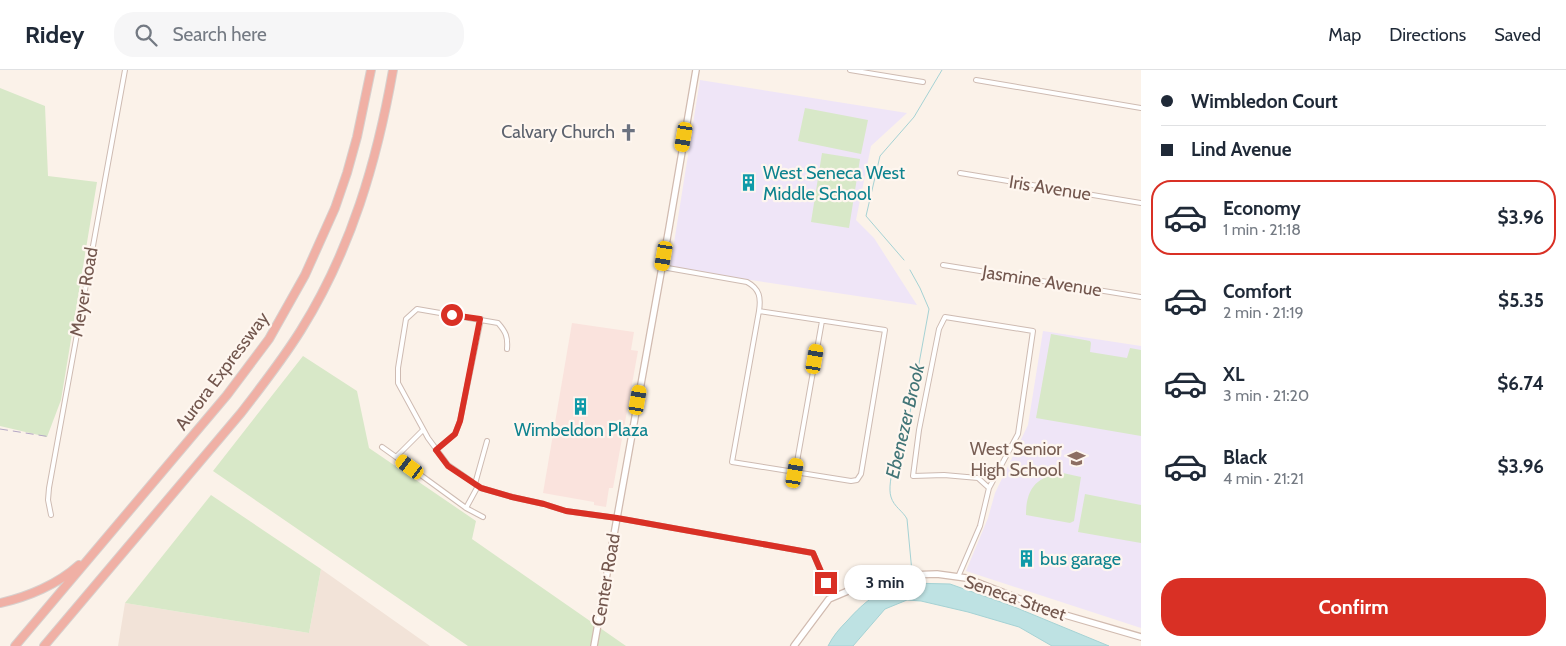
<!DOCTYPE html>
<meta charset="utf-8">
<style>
:root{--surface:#fff;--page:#f6f6f7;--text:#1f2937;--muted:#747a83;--line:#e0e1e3;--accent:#d93025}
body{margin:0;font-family:Cabin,sans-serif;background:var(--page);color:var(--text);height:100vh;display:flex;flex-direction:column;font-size:19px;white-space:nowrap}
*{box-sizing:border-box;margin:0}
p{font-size:16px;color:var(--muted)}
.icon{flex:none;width:28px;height:28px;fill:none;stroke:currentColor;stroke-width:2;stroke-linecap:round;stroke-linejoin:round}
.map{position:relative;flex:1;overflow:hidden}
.panel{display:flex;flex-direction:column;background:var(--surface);width:425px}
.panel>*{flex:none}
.banner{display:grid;align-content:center;height:110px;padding:0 20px;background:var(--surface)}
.end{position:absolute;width:22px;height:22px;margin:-11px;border:6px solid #d93025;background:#fff;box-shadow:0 0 0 2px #fff}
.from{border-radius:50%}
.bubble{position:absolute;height:35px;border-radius:18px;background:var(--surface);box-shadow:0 1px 4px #0004;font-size:16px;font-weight:700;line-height:35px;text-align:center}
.car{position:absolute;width:15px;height:30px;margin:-15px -8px;border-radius:6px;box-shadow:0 0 4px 1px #0007;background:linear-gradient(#f5c518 24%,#345 0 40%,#f5c518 0 76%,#345 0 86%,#f5c518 0)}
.banner b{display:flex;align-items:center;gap:18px;height:48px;font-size:19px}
.banner b+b{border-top:1px solid var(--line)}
.banner i{width:12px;height:12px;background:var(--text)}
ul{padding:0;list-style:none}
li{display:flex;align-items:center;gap:15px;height:75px;margin:0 10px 8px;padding:0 10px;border:2px solid transparent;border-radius:20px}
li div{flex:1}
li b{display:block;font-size:19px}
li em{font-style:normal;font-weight:700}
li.active{border-color:var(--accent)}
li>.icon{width:45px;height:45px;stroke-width:1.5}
.button{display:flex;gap:10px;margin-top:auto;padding:10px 20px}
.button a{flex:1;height:58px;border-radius:20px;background:var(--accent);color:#fff;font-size:20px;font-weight:700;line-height:58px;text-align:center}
header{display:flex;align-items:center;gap:30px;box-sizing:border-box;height:70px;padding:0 25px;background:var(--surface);border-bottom:1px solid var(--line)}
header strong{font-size:24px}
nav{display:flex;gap:28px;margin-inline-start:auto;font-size:18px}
.search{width:350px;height:45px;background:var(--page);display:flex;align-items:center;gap:12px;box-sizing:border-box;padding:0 18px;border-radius:20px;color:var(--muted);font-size:19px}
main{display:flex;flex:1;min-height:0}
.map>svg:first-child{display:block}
</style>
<header>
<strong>Ridey</strong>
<div class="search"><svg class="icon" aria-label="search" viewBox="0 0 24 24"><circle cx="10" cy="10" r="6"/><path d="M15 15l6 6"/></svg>Search here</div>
<nav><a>Map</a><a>Directions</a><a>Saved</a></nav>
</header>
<main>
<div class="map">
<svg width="1141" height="576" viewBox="0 0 1141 576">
<rect width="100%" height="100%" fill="#fbf2e9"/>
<!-- residential -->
<path fill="#f2e3d8" d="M321 499 430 576H118L125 533 309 563Z"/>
<!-- commercial -->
<path fill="#fae3dd" d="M572 253 634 262 631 280 638 281 613 418H609L606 437 594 435V432L543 423Z"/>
<!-- education -->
<path fill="#efe5f7" d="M700 10 907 43 871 76 856 150 874 168 917 235 670 198Z
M1043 261 1141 276V558L966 501 988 448 995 423 1028 355Z"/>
<!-- green -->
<path fill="#d8e8c8" d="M0 18 45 36 48 106 97 112 61 330 47 367 0 356Z
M805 38 868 50 861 84 798 71Z
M822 83 860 89 849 158 811 152Z
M1051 264 1090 271 1091 273 1090 282 1127 288 1130 278 1141 280V366L1036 348Z
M303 286 357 321 369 378 476 451 472 469 626 576H468L213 401Z
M1063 403 1081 407 1074 451 1070 453 1026 445C1026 419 1036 406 1063 403Z
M1085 424 1141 435V473L1078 462Z
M211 425 321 499 309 563 125 533Z"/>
<!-- water -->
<path fill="#bee2e3" stroke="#a5d2d4" d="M909 513 950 514 1012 536 1109 576H1052L1019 557 968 542 921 531 907 530 885 539 853 576H828C833 566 839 559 847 551 866 530 880 519 909 513Z"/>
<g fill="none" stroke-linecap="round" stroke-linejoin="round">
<!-- stream -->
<path stroke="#a5d2d4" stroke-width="1" d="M904 190 866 146 880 86 914 47 942 0
M910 200 920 218 929 239 907 359C900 375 886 411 891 427 894 437 903 441 907 449L912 502"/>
<defs>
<path id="street" d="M850 0 923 12
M976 10 1141 38
M960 103 1141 133
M943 195 1141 227
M662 197 747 212C760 219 761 228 759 241L732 392 851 411 857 410 861 404 885 260 759 241
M507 279C508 267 506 262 498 253L417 239 406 249 398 298V313L428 368 448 395 481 418 512 427 544 434 566 441 617 448 813 483 832 528
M423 360 396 387 466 438 478 416
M382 377 396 387
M436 380 455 364 460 351 481 249
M795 403 822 251
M475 414 487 371
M466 438 483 447
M51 445 48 430 49 418 125 0
M958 507 980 456 989 418 1018 364 1033 261 945 247 939 259 919 360 913 406 944 405 978 408 989 418"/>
<path id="secondary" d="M594 576 669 158 696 0
M794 576 829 529 867 513 909 505 937 504 966 508 1048 540 1141 567"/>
<path id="highway" d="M0 533C28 527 58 514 79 495
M15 576 227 325 269 269 305 205 335 138 347 103 357 67 371 0
M44 576 241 343C262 316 283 289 301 260 351 180 377 91 393 0"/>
</defs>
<!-- street casing -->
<use href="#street" stroke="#cebbb2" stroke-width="6"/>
<!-- secondary casing -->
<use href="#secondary" stroke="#d1bbb0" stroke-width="8"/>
<!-- highway casing -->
<use href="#highway" stroke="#d8d0cd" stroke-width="10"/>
<!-- street -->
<use href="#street" stroke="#fff" stroke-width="4"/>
<!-- secondary -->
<use href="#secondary" stroke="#fff" stroke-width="5.5"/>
<!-- highway -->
<use href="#highway" stroke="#f0b0a5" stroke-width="8"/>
<!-- rail -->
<path stroke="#b4a7c4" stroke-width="1" stroke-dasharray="8 5" stroke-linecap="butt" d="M0 359 51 367"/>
</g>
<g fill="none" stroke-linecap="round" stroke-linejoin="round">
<!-- route -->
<path stroke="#d93025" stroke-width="6" d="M452 245 480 249 460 351 455 364 436 380 448 396 481 418 512 427 544 434 566 441 617 448 813 483 826 513"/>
</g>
<!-- icons -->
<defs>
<symbol id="church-bare" viewBox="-9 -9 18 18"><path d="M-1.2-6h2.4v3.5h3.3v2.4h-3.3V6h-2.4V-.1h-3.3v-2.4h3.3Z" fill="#6b7280" stroke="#fef6ef" stroke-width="2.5" paint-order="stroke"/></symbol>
<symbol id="building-bare" viewBox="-9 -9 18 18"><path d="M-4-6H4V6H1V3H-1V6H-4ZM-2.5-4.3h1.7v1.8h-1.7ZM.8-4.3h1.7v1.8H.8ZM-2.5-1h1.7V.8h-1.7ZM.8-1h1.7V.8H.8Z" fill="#0f9aa8" stroke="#fef6ef" stroke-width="2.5" paint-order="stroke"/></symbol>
<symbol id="school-bare" viewBox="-9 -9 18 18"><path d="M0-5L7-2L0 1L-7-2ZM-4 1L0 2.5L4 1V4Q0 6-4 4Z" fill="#8d6e63" stroke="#fef6ef" stroke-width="2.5" paint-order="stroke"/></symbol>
</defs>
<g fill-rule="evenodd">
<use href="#church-bare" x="616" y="50" width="25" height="25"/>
<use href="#building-bare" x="736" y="100" width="25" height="25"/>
<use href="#building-bare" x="568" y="324" width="25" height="25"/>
<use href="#school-bare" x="1064" y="376" width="25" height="25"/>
<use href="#building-bare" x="1014" y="476" width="25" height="25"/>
</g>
<g text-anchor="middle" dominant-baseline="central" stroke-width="4.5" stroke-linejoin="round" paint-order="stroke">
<!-- worship labels -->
<g font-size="18" fill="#5b616d" stroke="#fef6ef" text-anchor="end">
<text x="615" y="62">Calvary Church</text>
</g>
<!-- culture labels -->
<g font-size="18" fill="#0d838f" stroke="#fef6ef" text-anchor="start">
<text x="763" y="103">West Seneca West<tspan x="763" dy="21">Middle School</tspan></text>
<text x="581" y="360" text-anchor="middle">Wimbeldon Plaza</text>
<text x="1040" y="489">bus garage</text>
</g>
<!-- street labels -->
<g font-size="18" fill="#73574e" stroke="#fef6ef">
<text transform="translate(1050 118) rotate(9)">Iris Avenue</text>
<text transform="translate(1042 211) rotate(9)">Jasmine Avenue</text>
<text transform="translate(84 222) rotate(-80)">Meyer Road</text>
<text transform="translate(222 301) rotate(-53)">Aurora Expressway</text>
<text transform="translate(606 510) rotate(-80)">Center Road</text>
<text transform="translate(1015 528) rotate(19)">Seneca Street</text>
</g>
<!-- education labels -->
<g font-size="18" fill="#785e54" stroke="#fef6ef" text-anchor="end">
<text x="1062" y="379">West Senior<tspan x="1062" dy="21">High School</tspan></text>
</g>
<!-- water labels -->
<g font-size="19" font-style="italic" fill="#427577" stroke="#fef6ef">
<text transform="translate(905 351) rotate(-77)">Ebenezer Brook</text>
</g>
</g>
</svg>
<i class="end from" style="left:452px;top:245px"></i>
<i class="end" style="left:826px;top:513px"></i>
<div class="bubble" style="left:844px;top:495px;width:82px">3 min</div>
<i class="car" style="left:684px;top:67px;rotate:190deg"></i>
<i class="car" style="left:664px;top:186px;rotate:190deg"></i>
<i class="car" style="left:815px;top:289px;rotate:10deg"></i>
<i class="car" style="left:638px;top:330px;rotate:10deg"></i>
<i class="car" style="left:410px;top:397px;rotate:306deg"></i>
<i class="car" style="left:795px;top:403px;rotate:10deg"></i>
</div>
<section class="panel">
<div class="banner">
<b><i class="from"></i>Wimbledon Court</b>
<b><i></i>Lind Avenue</b>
</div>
<ul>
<li class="active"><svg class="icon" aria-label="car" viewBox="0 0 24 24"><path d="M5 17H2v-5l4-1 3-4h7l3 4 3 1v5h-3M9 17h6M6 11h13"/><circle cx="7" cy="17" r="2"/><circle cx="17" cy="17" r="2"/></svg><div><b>Economy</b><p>1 min · 21:18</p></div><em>$3.96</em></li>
<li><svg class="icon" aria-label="car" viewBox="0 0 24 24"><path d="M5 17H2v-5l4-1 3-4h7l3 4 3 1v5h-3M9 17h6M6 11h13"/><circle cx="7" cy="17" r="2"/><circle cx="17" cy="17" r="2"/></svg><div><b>Comfort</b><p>2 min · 21:19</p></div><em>$5.35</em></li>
<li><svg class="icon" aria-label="car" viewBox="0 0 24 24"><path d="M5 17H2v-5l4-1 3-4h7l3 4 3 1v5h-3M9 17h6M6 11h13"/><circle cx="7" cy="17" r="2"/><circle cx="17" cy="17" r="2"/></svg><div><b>XL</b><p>3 min · 21:20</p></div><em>$6.74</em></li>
<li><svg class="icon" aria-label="car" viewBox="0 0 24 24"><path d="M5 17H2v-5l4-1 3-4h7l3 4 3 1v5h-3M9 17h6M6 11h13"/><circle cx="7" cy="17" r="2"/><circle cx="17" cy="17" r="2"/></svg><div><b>Black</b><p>4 min · 21:21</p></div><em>$3.96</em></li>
</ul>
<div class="button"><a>Confirm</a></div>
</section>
</main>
